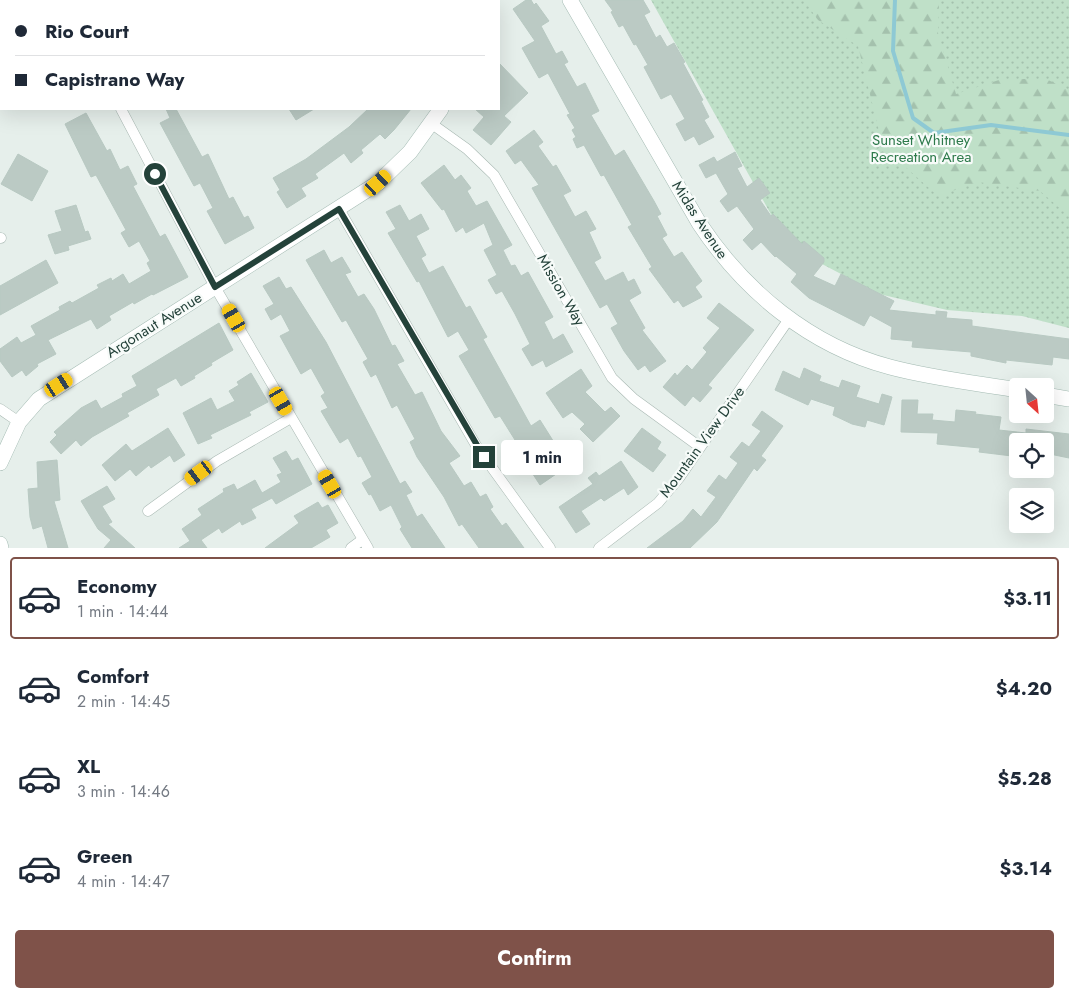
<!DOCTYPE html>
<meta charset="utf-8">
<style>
:root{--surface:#fff;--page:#f2f2f3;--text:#1f2937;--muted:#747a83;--line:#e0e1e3;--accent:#7f5249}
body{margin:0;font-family:Jost,sans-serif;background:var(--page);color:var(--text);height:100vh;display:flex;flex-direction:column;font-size:19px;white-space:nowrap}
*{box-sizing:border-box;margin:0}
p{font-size:16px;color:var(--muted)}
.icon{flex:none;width:28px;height:28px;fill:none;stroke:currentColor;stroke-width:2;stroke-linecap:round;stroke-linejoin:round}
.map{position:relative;height:548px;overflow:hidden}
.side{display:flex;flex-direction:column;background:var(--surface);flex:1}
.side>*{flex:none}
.guide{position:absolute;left:0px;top:0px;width:500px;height:110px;box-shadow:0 5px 20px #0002;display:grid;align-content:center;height:110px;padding:0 15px;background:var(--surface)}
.needle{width:32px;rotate:153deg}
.buttons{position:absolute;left:1009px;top:378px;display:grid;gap:10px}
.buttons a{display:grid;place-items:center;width:45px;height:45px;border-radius:5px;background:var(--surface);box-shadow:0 5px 20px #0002;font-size:25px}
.end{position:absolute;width:22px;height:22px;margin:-11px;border:6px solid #24423a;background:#fff;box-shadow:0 0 0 2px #fff}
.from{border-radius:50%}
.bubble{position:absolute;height:35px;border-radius:5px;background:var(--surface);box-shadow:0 5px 20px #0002;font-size:16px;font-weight:700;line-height:35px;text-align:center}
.car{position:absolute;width:15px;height:30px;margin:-15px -8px;border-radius:6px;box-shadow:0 0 4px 1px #0007;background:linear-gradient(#f5c518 24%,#345 0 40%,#f5c518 0 76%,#345 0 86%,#f5c518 0)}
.guide b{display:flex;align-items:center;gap:18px;height:48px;font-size:19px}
.guide b+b{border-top:1px solid var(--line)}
.guide i{width:12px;height:12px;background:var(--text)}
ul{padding:9px 0 0;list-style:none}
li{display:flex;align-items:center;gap:15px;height:82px;margin:0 10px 8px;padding:0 5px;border:2px solid transparent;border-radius:5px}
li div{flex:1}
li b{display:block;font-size:19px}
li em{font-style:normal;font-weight:700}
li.selected{border-color:var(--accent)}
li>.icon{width:45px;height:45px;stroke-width:1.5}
.action{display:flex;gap:10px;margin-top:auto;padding:10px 15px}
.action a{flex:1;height:58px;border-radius:5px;background:var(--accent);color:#fff;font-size:20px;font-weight:700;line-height:58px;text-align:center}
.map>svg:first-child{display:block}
</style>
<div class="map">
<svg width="1069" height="548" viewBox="0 0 1069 548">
<defs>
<pattern id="grass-dots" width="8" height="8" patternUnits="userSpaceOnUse" patternTransform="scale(1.25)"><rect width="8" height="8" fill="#bfe0c8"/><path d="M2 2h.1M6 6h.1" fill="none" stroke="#a4c1ad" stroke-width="1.8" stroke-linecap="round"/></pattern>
<pattern id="forest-firs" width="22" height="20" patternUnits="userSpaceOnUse" patternTransform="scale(1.25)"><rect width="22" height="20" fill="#bfe0c8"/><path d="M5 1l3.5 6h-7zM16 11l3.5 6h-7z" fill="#a4c1ad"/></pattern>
</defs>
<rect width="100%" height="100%" fill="#e6efeb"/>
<!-- grass -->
<path fill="url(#grass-dots)" d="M651 0H1069V328L1022 316 947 310 879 294 822 264 773 218Z"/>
<!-- forest -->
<path fill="url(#forest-firs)" d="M804 0H939L938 33 956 94 1002 79H1046L1069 90V216L1040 191 978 182 938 196 883 147 858 46 818 20Z"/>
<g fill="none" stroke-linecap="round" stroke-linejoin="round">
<!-- stream -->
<path stroke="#8ec9d4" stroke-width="4" d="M895 0 893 51 913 118 934 133 991 125 1069 135
M65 1 66 0
M0 87 1 86"/>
</g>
<!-- building -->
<path fill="#bbcac4" stroke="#b8c9c2" d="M526 0H531L534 5 536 3 549 21 541 26 556 54 562 51 568 62 564 64 577 87 585 83 599 111 591 115 615 156 624 150 654 201 661 214 657 216 667 235 662 238 674 257 682 252 702 281 695 287 702 297 683 307 678 300 674 303 649 269 652 267 628 227 632 225 604 175 601 176 584 145 577 148 573 139 576 137 572 130 575 128 567 115 570 114 548 73 539 78 522 48 535 41 513 9Z
M605 0H643L650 12 644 15 656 38 660 35 667 47 674 43 685 62 683 63 703 100 701 101 709 117 704 120 714 137 699 145 694 136 685 141 676 124 685 119 671 94 661 99 644 67 648 65 636 44 634 45 623 25 619 27 611 12 613 11Z
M499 63 528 93 504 116 511 122 491 145 473 130 484 117 475 109H499Z
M166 109H176L202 157 208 154 229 199 233 197 244 218 248 216 254 228 225 244 207 211 213 208 200 183 194 186 160 123 170 118Z
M289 109H314L296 120Z
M368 109H411L394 130 385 139 380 134 361 150 363 153 351 163 344 153 315 174 318 178 301 188 306 196 287 208 277 192 280 190 273 178 306 159 349 127Z
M86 113 107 151 110 149 120 170 128 166 137 184 133 186 160 237 165 234 188 277 153 295 152 294 134 304 133 302 109 316 111 320 97 329 91 319 48 340 56 354 37 364 38 366 26 376 22 370 12 377 0 361V349L17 337 21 343 36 335 31 326 60 310 59 307 70 301 72 303 99 288 97 285 111 278 112 281 123 274 129 284 151 271 147 263 150 261 139 241 129 247 121 233 126 230 96 175 91 177 65 124Z
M534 130 543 142 538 146 553 167 556 165 571 191 563 195 575 217 586 211 596 229 589 232 601 258 594 262 605 281 623 272 628 282 634 279 641 293 629 300 645 328 642 330 666 361 650 372 645 365 638 370 624 351 611 328 618 324 607 304 600 308 532 188 539 185 521 160 515 164 506 151Z
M735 152 742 166 737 168 747 187 759 178 770 193 760 200 771 216 773 214 802 244 804 241 824 258V262L813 276 835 286 841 274 894 301 889 310 936 315V311L947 312 946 318 972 320V326L1069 339V359L1053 357 1052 365 1006 360V363L971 356V352L912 347 913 341 891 339 892 327 870 315 864 326 809 298 791 282 797 274 776 256 775 257 761 242 752 250 743 240 754 229 737 206 728 212 720 201 728 194 716 173 706 178 699 165 714 157 717 162Z
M18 154 48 171 32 201 1 184Z
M444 165 455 180 461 175 471 188 467 191 476 206 487 201 512 245 503 250 511 266 515 265 521 276 528 272 553 317 544 322 553 340 563 334 573 352 546 367 543 360 532 366 522 349 530 344 515 314 502 291 496 294 488 280 497 275 484 250 493 245 484 223 466 233 463 227 456 232 444 209 442 210 421 183Z
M76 205 85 232 88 231 91 239 68 246 69 250 55 254 48 235 62 231 55 211Z
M400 205 409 221 421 214 429 229 416 236 426 255 421 258 429 273 443 266 466 308 470 306 487 337 483 339 531 426 540 420 562 455 559 458 565 468 540 485 512 442 515 440 500 416 495 418 459 356 469 350 458 331 448 337 419 281 417 282 388 233 396 229 386 212Z
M324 250 331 263 342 257 351 272 345 274 358 297 364 294 374 309 392 346 395 345 404 361 397 364 415 395 422 392 441 431 460 456 449 463 464 486 471 482 480 497 486 494 493 507 490 509 502 526 506 523 524 548H479L462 524 459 526 444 497 417 457 410 442 415 439 397 405 392 408 376 374 371 377 363 362 368 359 346 320 342 322 306 260Z
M46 260 58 283 0 315V286Z
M279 277 286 289 291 287 326 342 400 484 405 481 412 492 406 495 417 517 422 514 445 548H412L400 529 402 527 391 505 380 511 371 494 369 495 362 483 372 477 361 456 358 457 348 438 340 443 321 411 328 408 321 396 325 393 311 368 301 374 280 336 290 331 281 314 271 320 265 309 274 304 263 286Z
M719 303 754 330 708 385 712 388 700 402 693 396 685 406 663 387 675 373 677 376 687 365 692 370 707 352 703 348 720 328 707 318Z
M219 323 233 350 211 363 212 365 194 376 195 378 181 386 176 378 156 389 159 395 127 413 129 416 92 437 81 446 76 440 61 454 50 442 57 435 54 432 81 408 96 400 101 409 123 397 122 394 137 386 132 376Z
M804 368 821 376 819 381 839 388 842 380 860 386 856 397 879 404 882 394 892 397 884 425 867 420 865 427 852 424 833 415 835 407 811 399 808 405 775 390 783 371 800 379Z
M581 369 592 386 585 392 605 412 611 407 620 416 593 442 580 429 585 424 572 412 563 418 546 393Z
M251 373 268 402 249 412 251 415 210 435 212 438 198 444 183 413 211 398 217 410 235 401 229 391 239 385 237 382Z
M902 400H918L917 414H933L932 420 955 422 956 410 976 412 975 414 1001 417 999 430 1026 433V429L1069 434V458L1045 453V441H1014L1012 456 979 452 980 448 937 444 938 433 901 432Z
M762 411 783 426 761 456 766 460 757 471 754 468 717 522 690 548H647L683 521 693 509 701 517 716 497 707 491 719 475 726 480 738 463 730 457 742 442 749 447 761 431 752 425Z
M168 428 185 455 174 462 170 455 151 468 149 465 136 476 130 469 115 481 102 465 126 444 132 451Z
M642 428 661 442 657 449 666 455 653 472 624 451Z
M286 451 292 461 298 458 312 484 276 504 272 498 251 509 256 518 242 525 240 521 222 533 219 528 201 540 207 548H179L190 541 182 529 202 515 198 509 224 492 223 489 234 484 237 490 255 480 262 493 281 482 277 475 282 473 273 458Z
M57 460 60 500 54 501 68 548H48L42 526 33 529 30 517 28 489 38 488 37 462Z
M621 461 638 487 628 495 624 488 604 501 601 498 581 511 590 524 576 533 559 507 593 484 588 478 596 472 599 476Z
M107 486 115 499 102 506 112 522 108 524 135 548H104L111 540 98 529 81 501Z
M318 502 322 508 328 505 338 523 326 530 330 537 311 548H265L299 523 294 516Z"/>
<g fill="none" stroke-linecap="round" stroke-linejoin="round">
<defs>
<path id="street" d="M121 109 215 287 368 548
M432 124 467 149 494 175 612 378 634 399 700 447
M339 209 477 447 550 548
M0 238H1
M0 409 19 422
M148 511 217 461 291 418
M351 548 362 540
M599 548 658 503 679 478 789 319"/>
<path id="secondary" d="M570 0 699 223C744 291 810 346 890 367 931 378 975 383 1018 390
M489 1V0
M1045 395 1069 399
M0 463 19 422 39 399 378 183 410 152 441 109
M0 544 1 548"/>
</defs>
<!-- street casing -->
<use href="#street" stroke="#a8b8b2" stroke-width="11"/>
<!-- secondary casing -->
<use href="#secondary" stroke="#a4bbb3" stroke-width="16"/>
<!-- street -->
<use href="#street" stroke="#fff" stroke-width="10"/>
<!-- secondary -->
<use href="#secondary" stroke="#fff" stroke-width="15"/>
</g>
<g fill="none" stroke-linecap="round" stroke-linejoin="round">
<!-- route -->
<path stroke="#24423a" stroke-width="6" d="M155 174 215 287 339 209 484 457"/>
</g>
<g text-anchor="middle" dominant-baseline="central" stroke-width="4.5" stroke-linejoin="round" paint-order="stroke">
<!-- park labels -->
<g font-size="15" fill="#2d7a4b" stroke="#f7fbf9">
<text x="921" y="140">Sunset Whitney<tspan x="921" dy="17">Recreation Area</tspan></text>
</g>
<!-- street labels -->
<g font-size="15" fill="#24423a" stroke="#f7fbf9">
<text transform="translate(700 220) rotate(57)">Midas Avenue</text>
<text transform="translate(561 290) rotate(60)">Mission Way</text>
<text transform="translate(154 325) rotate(-32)">Argonaut Avenue</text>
<text transform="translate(702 442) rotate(-54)">Mountain View Drive</text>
</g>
</g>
</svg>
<div class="buttons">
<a><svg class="needle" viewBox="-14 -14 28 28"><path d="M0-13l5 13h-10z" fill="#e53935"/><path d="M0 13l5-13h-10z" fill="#747a83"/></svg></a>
<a><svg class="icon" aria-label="locate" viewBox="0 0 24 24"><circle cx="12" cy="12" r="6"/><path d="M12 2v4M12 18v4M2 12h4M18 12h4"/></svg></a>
<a><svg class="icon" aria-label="layers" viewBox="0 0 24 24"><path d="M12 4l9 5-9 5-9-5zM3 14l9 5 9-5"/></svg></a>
</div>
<i class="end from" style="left:155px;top:174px"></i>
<i class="end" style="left:484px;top:457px"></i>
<div class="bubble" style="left:501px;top:440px;width:82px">1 min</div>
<i class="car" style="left:378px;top:183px;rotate:48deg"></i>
<i class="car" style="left:234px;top:318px;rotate:330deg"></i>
<i class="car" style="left:59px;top:385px;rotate:58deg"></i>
<i class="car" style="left:281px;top:401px;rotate:150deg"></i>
<i class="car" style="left:199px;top:473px;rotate:234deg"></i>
<i class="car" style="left:330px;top:484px;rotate:330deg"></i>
<div class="guide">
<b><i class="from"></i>Rio Court</b>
<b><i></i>Capistrano Way</b>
</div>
</div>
<section class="side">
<ul>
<li class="selected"><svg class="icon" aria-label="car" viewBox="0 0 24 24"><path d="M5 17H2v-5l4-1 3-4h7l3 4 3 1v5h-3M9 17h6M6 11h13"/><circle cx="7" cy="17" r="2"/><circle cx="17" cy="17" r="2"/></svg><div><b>Economy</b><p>1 min · 14:44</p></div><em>$3.11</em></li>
<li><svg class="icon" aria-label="car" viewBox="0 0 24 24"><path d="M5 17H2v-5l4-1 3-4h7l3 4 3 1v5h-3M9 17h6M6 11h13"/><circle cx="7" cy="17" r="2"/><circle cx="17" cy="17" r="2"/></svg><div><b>Comfort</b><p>2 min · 14:45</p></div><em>$4.20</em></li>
<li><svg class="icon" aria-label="car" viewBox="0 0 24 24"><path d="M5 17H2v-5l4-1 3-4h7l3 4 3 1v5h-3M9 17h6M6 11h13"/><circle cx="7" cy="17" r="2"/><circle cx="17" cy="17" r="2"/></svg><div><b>XL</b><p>3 min · 14:46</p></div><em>$5.28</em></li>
<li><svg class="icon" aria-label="car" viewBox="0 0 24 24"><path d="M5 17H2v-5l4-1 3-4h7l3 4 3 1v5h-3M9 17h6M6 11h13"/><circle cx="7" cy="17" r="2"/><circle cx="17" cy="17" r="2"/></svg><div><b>Green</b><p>4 min · 14:47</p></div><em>$3.14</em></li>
</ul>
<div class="action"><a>Confirm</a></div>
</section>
